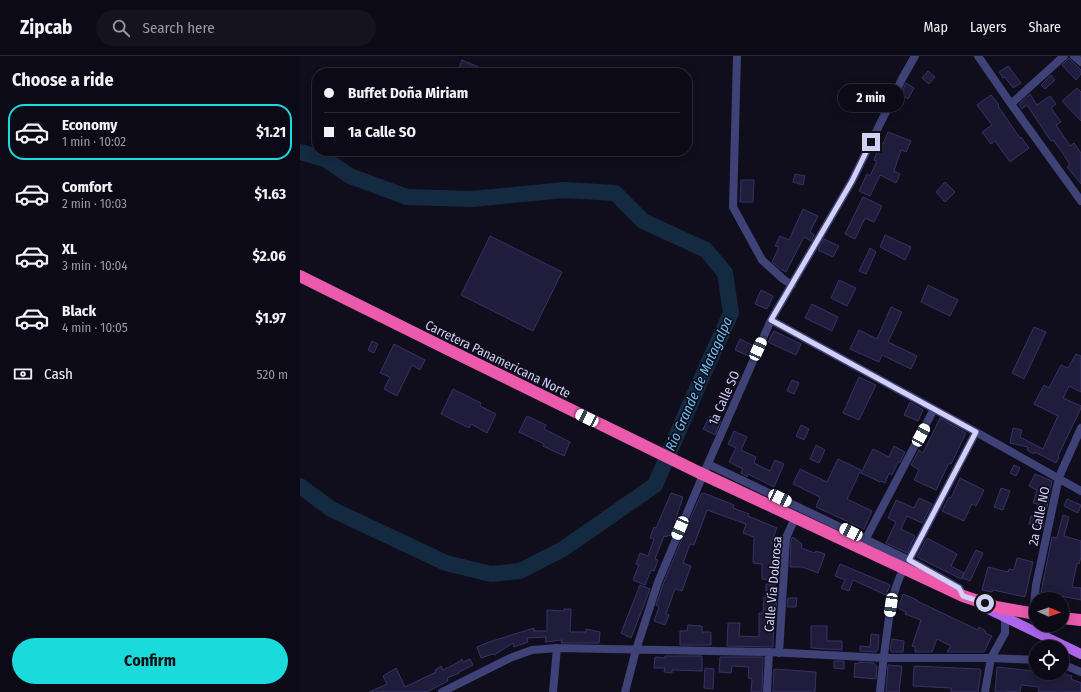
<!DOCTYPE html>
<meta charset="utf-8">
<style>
:root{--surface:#0c0a16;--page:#15131f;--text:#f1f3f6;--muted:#9a9aa1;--line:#2c2b35;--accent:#1bdadb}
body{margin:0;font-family:"Fira Sans Condensed",sans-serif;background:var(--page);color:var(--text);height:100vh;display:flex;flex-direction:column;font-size:15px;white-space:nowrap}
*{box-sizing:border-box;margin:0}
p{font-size:13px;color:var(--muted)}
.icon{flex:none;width:22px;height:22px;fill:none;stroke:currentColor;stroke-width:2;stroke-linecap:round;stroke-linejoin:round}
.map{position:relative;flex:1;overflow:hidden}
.sheet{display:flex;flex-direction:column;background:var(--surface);width:300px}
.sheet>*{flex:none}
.hud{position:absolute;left:12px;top:12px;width:380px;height:88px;border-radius:16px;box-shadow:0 2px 10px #0003,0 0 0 1px var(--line);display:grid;align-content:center;height:88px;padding:0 12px;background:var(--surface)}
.needle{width:26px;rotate:92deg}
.buttons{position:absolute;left:729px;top:536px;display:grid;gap:8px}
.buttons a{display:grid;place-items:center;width:40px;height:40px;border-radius:50%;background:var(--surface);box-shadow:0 2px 10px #0003,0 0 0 1px var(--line);font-size:20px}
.end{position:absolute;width:18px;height:18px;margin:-9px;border:5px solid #d1d0f9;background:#111;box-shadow:0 0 0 2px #111}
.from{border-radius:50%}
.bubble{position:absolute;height:28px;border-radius:14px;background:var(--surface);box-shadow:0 2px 10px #0003,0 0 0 1px var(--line);font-size:13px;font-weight:700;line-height:28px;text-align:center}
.car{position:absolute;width:12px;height:24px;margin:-12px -6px;border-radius:5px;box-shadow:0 0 3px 1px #0007;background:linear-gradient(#fff 24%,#345 0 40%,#fff 0 76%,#345 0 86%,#fff 0)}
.hud b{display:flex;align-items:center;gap:14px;height:38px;font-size:15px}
.hud b+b{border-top:1px solid var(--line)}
.hud i{width:10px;height:10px;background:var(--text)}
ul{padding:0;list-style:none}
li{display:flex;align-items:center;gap:12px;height:56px;margin:0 8px 6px;padding:0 4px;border:2px solid transparent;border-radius:16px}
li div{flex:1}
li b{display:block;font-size:15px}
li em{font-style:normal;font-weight:700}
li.selected{border-color:var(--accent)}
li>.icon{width:36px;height:36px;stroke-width:1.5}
h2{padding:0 12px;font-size:18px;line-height:48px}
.pay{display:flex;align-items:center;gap:10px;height:44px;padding:0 12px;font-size:15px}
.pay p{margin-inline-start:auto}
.cta{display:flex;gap:8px;margin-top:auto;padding:8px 12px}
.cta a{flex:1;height:46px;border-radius:24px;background:var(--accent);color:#111;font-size:16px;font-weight:700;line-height:46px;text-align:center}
header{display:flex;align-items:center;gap:24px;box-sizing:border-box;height:56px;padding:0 20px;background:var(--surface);border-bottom:1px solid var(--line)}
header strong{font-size:19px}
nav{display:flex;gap:22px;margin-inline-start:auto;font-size:14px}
.search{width:280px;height:36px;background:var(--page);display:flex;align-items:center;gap:10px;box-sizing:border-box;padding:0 14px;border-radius:22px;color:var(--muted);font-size:15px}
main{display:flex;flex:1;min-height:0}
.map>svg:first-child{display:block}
</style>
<header>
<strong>Zipcab</strong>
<div class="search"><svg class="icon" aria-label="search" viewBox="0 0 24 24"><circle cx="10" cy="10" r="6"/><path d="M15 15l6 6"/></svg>Search here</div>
<nav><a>Map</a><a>Layers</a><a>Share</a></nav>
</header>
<main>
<section class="sheet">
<h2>Choose a ride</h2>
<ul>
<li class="selected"><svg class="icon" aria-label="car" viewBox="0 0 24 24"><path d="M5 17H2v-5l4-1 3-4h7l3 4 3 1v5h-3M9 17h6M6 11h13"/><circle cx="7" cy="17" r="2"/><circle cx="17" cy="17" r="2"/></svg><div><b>Economy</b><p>1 min · 10:02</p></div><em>$1.21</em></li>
<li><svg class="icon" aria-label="car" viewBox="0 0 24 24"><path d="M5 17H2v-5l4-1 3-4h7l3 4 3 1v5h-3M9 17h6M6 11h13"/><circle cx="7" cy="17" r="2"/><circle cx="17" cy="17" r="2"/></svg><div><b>Comfort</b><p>2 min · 10:03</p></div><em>$1.63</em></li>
<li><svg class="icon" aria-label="car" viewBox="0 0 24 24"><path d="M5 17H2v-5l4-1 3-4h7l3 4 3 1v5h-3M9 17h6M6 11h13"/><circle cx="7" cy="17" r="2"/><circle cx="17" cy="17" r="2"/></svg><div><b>XL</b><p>3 min · 10:04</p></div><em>$2.06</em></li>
<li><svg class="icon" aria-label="car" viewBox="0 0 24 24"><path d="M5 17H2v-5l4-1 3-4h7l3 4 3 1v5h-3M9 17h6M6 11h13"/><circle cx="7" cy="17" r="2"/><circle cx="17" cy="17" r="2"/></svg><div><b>Black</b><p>4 min · 10:05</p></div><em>$1.97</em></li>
</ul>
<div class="pay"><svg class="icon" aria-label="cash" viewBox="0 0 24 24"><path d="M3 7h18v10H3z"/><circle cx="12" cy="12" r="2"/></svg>Cash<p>520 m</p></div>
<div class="cta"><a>Confirm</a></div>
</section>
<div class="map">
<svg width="781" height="636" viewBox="0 0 781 636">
<rect width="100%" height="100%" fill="#100e1d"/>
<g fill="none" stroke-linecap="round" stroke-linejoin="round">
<!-- river -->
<path stroke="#142a41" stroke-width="16" d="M0 96 25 103 50 120 107 141 172 143 264 134 315 137 343 165 406 194 425 217 431 257 406 312 355 429 263 493 220 515 191 518 146 507 31 453 0 430"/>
</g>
<!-- building -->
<path fill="#201d3c" stroke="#373265" d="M769 2 781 14V18L776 24 762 9Z
M162 4 192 17H157Z
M708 10 721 27 713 32 705 21 703 22 699 16Z
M628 15 635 21 629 28 622 22Z
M751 19 755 24 745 33 741 29Z
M606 27 614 32 608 43 601 38Z
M777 32 781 36V65L762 45Z
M730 38 737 49 750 40 756 48 751 52 761 66 756 69 770 90 774 87 781 97V128L767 111 770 109 762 96 753 84 751 85 727 49 722 53 719 48Z
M691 39 699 49 698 50 720 82 721 81 729 92 710 106 695 85 691 88 682 76 692 69 677 49Z
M588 76 611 85 606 96 601 94 594 115 600 118 596 127 580 119 570 140 559 135 567 118 570 120 577 105 574 104 579 91 580 87 583 88Z
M495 118 505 120 503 129 493 126Z
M441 124H454L453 146H440Z
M645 126 655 136 645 146 636 136Z
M563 141 582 150 574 166 565 162 555 183 545 178Z
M503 153 518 160 510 176 514 179 511 185 504 181 486 216 479 212 472 206 479 191 475 190 480 180 489 184Z
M585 179 611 191 605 204 580 191Z
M190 180 262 216 233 275 161 239Z
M524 183 539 190 533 201 518 194Z
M570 192 576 196 566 218 559 215Z
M539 224 556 232 547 250 531 242Z
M628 229 658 244 650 260 621 246Z
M461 234 473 240 467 253 455 248Z
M512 248 538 261 532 275 505 262Z
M591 251 602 256 588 286 617 300 611 313 582 299 579 306 550 293 559 274 577 283Z
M734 271 746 276 724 323 712 317Z
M474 275 501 288 496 299 468 286Z
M440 283 454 290 449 300 435 294Z
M72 285 78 288 74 297 68 294Z
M94 288 125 304 120 314 112 309 97 340 84 333 90 321 80 317Z
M776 298 781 300V336L769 330 763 342 781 350V352L758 400 759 401 756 407 735 396 734 398 727 394 728 391 710 387 713 372 722 374 720 381 743 393 758 360 734 348 744 329 749 332 761 309 768 312Z
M559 321 576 329 559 364 543 357Z
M492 324 499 327 494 338 487 335Z
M153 333 181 347 180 350 196 358 187 377 171 368 169 372 141 358Z
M610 346 623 354 618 365 604 359Z
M227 360 246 369 244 373 270 386 264 400 243 390 244 388 219 376Z
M410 360 421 365 415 379 403 373Z
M640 362 666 377 651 408 649 407 636 434 614 424 619 414 611 409 619 394 623 397Z
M501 369 509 373 504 384 496 380Z
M434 375 447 381 441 394 456 401 454 407 470 415 475 404 484 408 474 431 448 418 447 421 441 417 443 413 429 406 436 392 428 388Z
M516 389 525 394 519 407 510 403Z
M594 390 605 396 600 406H598L592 419 589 417 585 427 581 425 580 426 561 417 573 393 589 401Z
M538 403 561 414 547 443 572 455 564 473 516 451 520 441 493 428 500 413 527 426Z
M714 409 720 412 716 420 710 417Z
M735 418 752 425 747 451 733 447 737 434 729 430Z
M660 422 684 434 676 450 672 448 664 465 642 455 649 441 651 442Z
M701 432 710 435 703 454 694 451Z
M371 437 383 441 375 465 377 466 371 480 368 479 367 481 364 480 355 503 358 504 354 515 351 514 345 529 333 524 339 509 336 508 340 497 348 500 354 483 350 482 354 471 356 472Z
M404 437 434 449 433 452 449 458 448 460 477 472 471 487H476L475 496 480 492 479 508H473V524L462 523V508L453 507 454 481 443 477 446 468 407 454 394 489 390 488 383 507 391 510 382 535 375 533 366 558 369 559 365 569 354 565 359 551 356 549 363 528 401 438Z
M619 442 632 448 622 467 607 460 601 473 615 480 607 497 586 487 596 466 588 462 596 444 614 452Z
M767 443 781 449 778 457 764 450Z
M763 459 769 461 764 480 781 485V501L779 508 777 507 772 531 781 532V544L741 536 752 481 757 482Z
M731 460 744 463 743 471 729 468Z
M493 481 502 488 501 492 515 497 516 495 525 498 518 517 502 511H490L491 483Z
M627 482 657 498 651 510 664 517 661 523 617 501Z
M676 494 683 497 670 525 662 522Z
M717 502 733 506 725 541 693 534 692 536 682 534 688 511 708 516 709 513 714 514Z
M540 508 590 529 586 539 553 524 549 535 541 532 545 524 535 520Z
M466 528H475L474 542H477L476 551H475V553H474L473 591 427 590 428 567H440L439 580 459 581V557H463L464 541 466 542Z
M340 529 350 533 331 582 321 577Z
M603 538 617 544V545L678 574 679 571 686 575 685 577 692 580 684 596H647L651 590 637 583 632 596H615V591L612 590 621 564 605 558 606 556 598 552Z
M488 542H497L496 551H487Z
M264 553H271L270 576H286V573L300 576 299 587H261L262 584 245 586 246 581 227 582 228 586 214 591 213 587 194 599 193 598 181 602 177 591 189 586 234 572V575H247V554L264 555Z
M388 569 402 570V576H411V589H380V575H387Z
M511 570H527V585H542V594L511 592Z
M571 578 579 579 578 593 576 596 560 595V590L570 591Z
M592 583 604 585 603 596H592L590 594Z
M365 600H402V615L372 614V617L364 616 365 612H354L355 601 365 602Z
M420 601H463L462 636H451L452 623 448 622 449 611 432 610 431 617 419 616Z
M162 603 163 606 170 603 173 609 159 616V617L147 622 148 625 127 636H69L87 628 83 620 96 612 105 631 136 616 135 614 141 610 143 614 157 607Z
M534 605H544V613L534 612Z
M559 606 574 607 577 611 576 623 554 621 555 607 559 608Z
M588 609 602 610 599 636H586Z
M614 610 680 613 681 615 678 636H651V632L613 630Z
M697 611 733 615V617H762L772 620 771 623 781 627V636H738L739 631 721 629 720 636 707 635V636H695Z
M405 612 414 613 413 633 404 632Z
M474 613 516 616 515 636H473Z"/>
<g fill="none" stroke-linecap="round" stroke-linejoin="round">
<!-- street -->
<path stroke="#3f4277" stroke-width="8" d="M437 0 433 151 462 204 483 223 492 229
M678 0 711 48 781 145
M774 0 781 6
M711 48 764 0
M471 264 676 376 781 435
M408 408 609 504 659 532 663 540
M563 488 634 353
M733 558 736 529 759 421 781 372
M479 597 486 482 495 462
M762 608 781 616
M142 636 210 602 232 594 257 592 469 596 584 602H691L736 604
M253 636 257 592
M325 636 336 594 358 526 403 419 471 264 552 125 603 21 615 0
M467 636 469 596
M580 636C582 616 584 597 587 577 590 552 594 526 609 504L676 376
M685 636 691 602 705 577V562"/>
<!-- primary -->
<path stroke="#ad65ec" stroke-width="10" d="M684 551 781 598"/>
<!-- highway -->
<path stroke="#eb5aad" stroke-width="12" d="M0 220 147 293 398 416 663 540 696 551 736 558
M762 562 781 564"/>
</g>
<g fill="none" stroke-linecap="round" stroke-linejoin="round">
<!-- route -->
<path stroke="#d1d0f9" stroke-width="5" d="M571 86 552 125 471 264 676 376 609 504 659 532 663 540 685 547"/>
</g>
<g text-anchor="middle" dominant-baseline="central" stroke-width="3.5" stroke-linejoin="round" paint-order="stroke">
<!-- street labels -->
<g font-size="13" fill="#d1d0f9" stroke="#100e1d">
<text transform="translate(198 303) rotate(26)">Carretera Panamericana Norte</text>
<text transform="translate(424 342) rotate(-66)">1a Calle SO</text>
<text transform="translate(739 460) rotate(-78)">2a Calle NO</text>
<text transform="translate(473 528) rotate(-85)">Calle Vía Dolorosa</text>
</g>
<!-- water labels -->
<g font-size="14" font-style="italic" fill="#6bbded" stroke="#100e1d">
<text transform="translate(399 328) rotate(-66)">Río Grande de Matagalpa</text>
</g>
</g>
</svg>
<div class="buttons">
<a><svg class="needle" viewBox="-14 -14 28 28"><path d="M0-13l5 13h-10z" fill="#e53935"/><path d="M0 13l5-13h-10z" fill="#9a9aa1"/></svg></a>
<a><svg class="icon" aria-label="locate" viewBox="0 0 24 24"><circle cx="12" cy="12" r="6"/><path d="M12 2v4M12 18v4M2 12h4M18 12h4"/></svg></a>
</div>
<i class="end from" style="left:685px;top:547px"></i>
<i class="end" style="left:571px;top:86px"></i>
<div class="bubble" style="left:538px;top:28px;width:66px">2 min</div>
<i class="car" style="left:458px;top:293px;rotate:24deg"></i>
<i class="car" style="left:287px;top:362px;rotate:296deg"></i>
<i class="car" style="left:621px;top:379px;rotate:28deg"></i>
<i class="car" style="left:480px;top:442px;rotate:115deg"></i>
<i class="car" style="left:380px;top:472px;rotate:203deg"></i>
<i class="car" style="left:551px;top:476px;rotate:296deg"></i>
<i class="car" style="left:591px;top:549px;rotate:188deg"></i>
<div class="hud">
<b><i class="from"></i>Buffet Doña Miriam</b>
<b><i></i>1a Calle SO</b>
</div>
</div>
</main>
